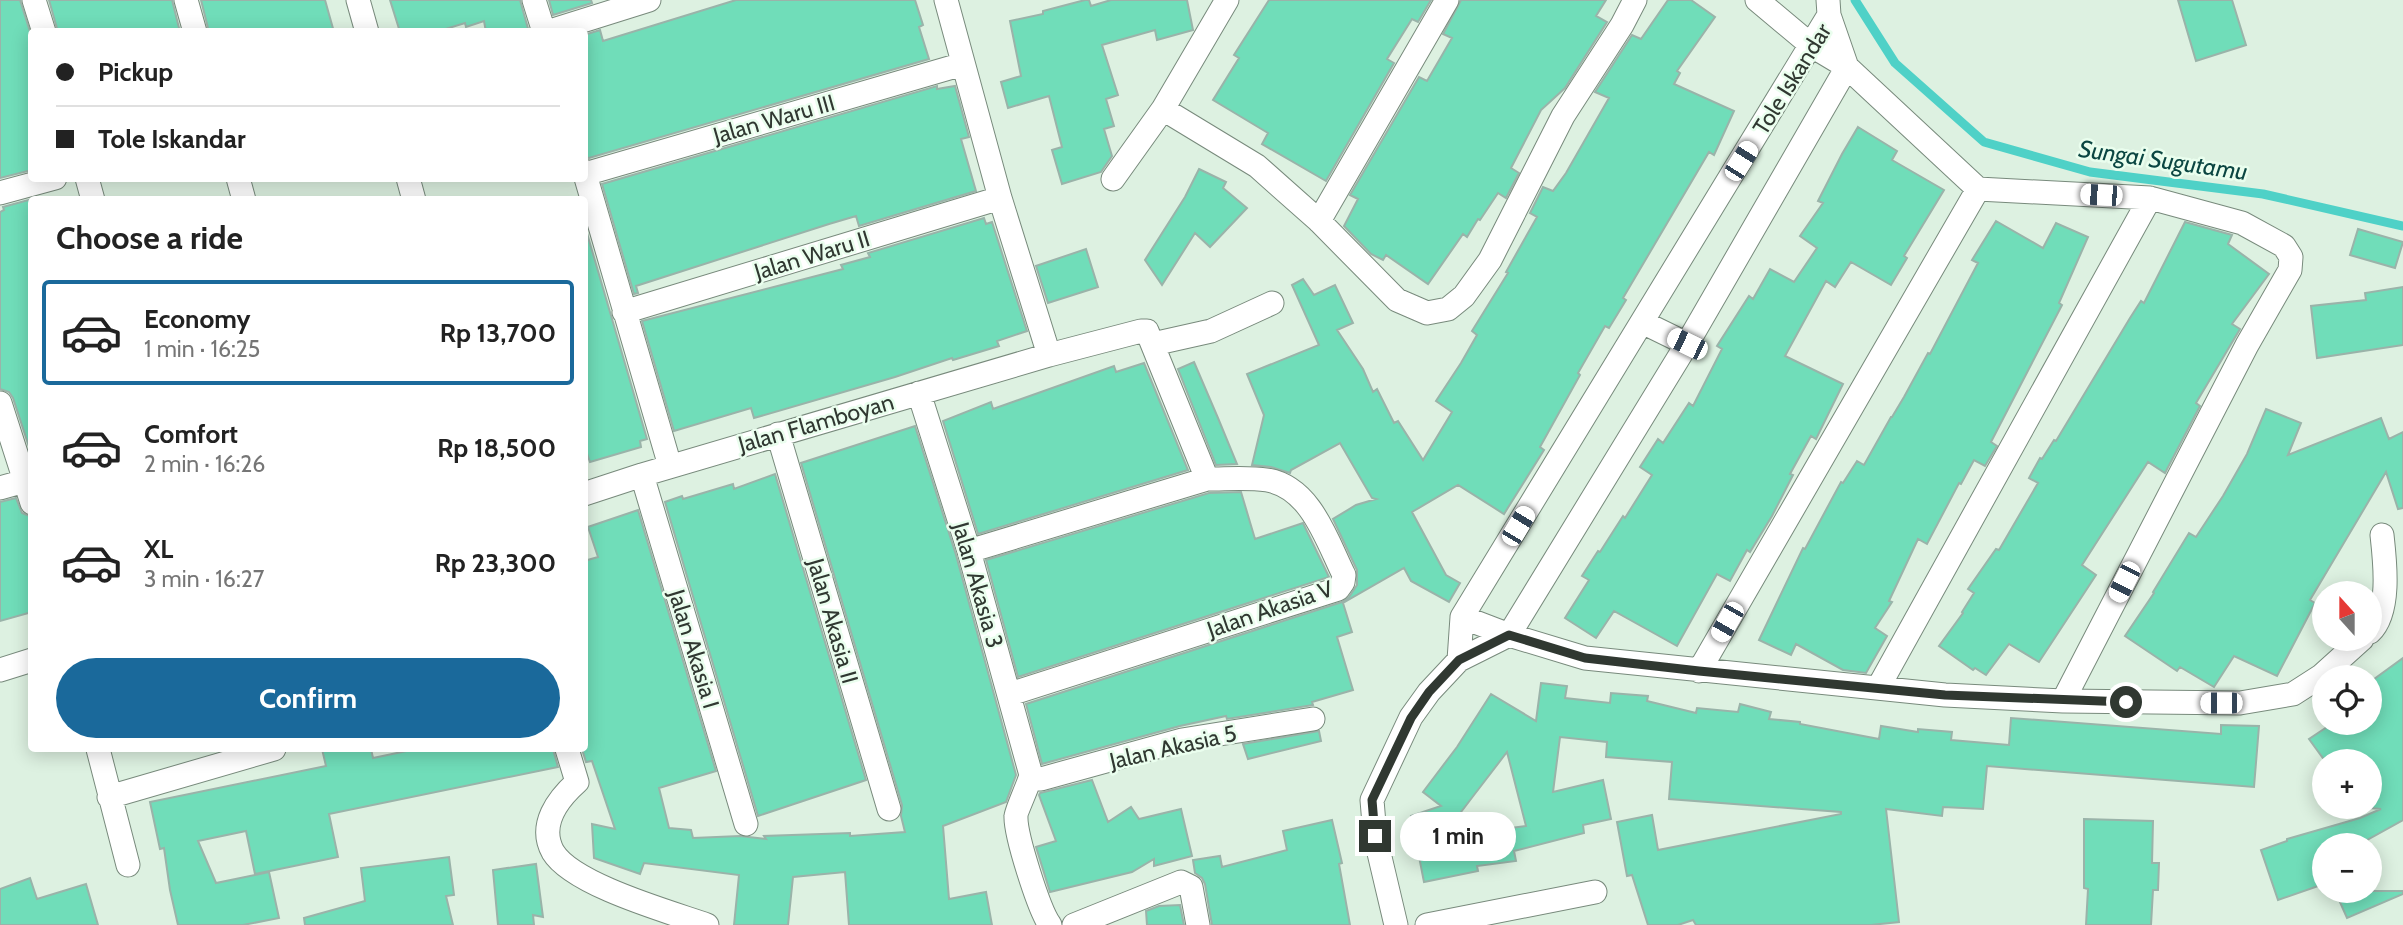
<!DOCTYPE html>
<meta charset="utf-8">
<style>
:root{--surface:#fff;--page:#f6f6f6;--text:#222;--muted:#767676;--line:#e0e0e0;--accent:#1a699b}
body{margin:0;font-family:Cabin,sans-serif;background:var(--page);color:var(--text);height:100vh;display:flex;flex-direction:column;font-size:26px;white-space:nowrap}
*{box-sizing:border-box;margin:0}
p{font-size:23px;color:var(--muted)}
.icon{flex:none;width:38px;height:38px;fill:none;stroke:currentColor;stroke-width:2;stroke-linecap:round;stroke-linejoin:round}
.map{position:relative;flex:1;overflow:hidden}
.side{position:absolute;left:28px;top:196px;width:560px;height:556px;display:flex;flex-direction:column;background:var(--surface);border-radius:7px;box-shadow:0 4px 18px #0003}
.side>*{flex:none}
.top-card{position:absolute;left:28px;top:28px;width:560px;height:154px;border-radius:7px;box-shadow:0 4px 18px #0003;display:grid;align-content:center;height:154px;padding:0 28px;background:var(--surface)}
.needle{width:46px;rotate:339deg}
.controls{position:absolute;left:2312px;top:581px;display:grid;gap:14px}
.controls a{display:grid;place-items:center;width:70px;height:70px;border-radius:50%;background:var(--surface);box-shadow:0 4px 18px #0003;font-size:35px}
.end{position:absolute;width:32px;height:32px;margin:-16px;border:9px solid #303831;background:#fff;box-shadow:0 0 0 4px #fff}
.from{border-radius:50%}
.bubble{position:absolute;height:49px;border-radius:24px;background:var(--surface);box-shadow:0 4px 18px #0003;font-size:23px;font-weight:800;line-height:49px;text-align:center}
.car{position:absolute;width:21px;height:42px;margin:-21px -10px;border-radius:9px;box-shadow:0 0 5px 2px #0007;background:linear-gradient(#fff 24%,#345 0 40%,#fff 0 76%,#345 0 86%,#fff 0)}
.top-card b{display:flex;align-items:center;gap:24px;height:66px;font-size:26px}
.top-card b+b{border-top:2px solid var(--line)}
.top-card i{width:18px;height:18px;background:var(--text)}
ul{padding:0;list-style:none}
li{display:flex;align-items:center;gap:21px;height:105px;margin:0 14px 10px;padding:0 14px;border:4px solid transparent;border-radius:7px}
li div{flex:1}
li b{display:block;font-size:26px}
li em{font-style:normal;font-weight:800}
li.current{border-color:var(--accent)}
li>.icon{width:63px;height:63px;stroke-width:1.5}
h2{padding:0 28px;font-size:32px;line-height:84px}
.button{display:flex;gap:14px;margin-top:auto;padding:14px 28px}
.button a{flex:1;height:80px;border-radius:42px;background:var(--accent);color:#fff;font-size:28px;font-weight:800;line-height:80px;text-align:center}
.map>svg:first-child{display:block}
</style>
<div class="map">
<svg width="2403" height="925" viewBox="0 0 2403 925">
<rect width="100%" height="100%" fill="#ddf1e1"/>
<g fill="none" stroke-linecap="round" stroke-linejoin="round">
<!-- stream -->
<path stroke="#4fd1c7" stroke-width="9" d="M1855 0 1895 63 1984 142 2090 172 2263 194 2403 226"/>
</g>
<!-- building -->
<path fill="#70ddb9" stroke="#9ab3a9" stroke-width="2" fill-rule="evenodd" d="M0 0H20L32 38V170L0 178Z
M49 0H172L180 32H58Z
M201 0H325L334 32H209Z
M390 0H520L529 32H486L484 21 466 27 465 23 436 32H400Z
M549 0H591L592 3 553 15Z
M736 0H915L923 25 919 27 929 59 589 158 584 157V35L600 30 603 41Z
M1085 0H1089L1091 6 1111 0H1187L1193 30 1157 40 1155 30 1102 45 1118 95 1106 99 1114 126 1104 129 1112 156 1101 172 1062 184 1052 150 1062 147 1049 96 1008 108 1001 82 1021 76 1010 21 1043 14V11Z
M1269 0H1431L1418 22 1412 19 1387 59 1394 63 1326 181 1262 144 1268 133 1213 100 1239 58 1234 55Z
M1461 0H1606L1596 16 1607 22 1565 88 1541 110 1511 168 1519 173 1506 198 1498 193 1480 220 1478 219 1467 237 1463 234 1428 284 1386 255 1383 260 1371 254 1344 226 1358 199 1350 195 1419 77 1427 81 1452 38 1443 34Z
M1668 0H1691L1715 17 1677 71 1680 73 1674 84 1734 111 1714 155 1709 152 1623 298 1626 300 1609 328 1605 326 1578 373 1580 375 1540 447 1544 450 1504 514 1458 485 1412 512 1446 575 1460 583 1449 602 1411 581 1404 568 1343 603 1352 632 1337 637 1353 690 1312 702 1313 705 1227 719 1226 716 1180 726 1042 764 1026 704 1342 602 1349 597 1357 585V570L1333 519 1356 505 1376 499 1372 498 1340 443 1291 470 1290 473 1271 467 1252 465 1264 415 1247 374 1319 345 1292 285 1303 279 1314 295 1335 285 1353 323 1337 330 1363 369 1373 392 1377 389 1394 423 1398 421 1423 460 1452 412 1436 401 1461 363 1477 335 1472 331 1508 273 1506 272 1537 217 1530 213 1543 187 1553 191 1566 173 1609 98 1595 92 1632 35 1641 39Z
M2178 0H2232L2246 45 2196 61Z
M937 86V89L955 86 969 137 961 139 976 191 859 226 856 216 829 224 636 286 638 293 634 294 602 184Z
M1858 127 1897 151 1892 160 1944 190 1904 256 1907 258 1891 285 1851 262 1835 287 1826 281 1785 356 1843 384 1816 439 1811 436 1790 474 1793 475 1772 516 1750 552 1747 550 1730 581 1717 574 1677 646 1614 611 1596 638 1565 618 1589 580 1582 576 1598 551 1600 552 1623 516 1625 518 1652 475 1640 467 1658 439 1663 443 1689 403 1693 406 1722 349 1717 346 1749 296 1753 299 1770 269 1794 282 1817 248 1800 236 1823 203 1818 201 1842 154Z
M1199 169 1226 182 1223 188 1247 208 1210 247 1195 233 1162 285 1145 260 1185 197Z
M32 199V456L13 398 9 392 0 389V212L4 210 3 207Z
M984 218 986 224 992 222 1027 331 997 341 999 346 953 360 952 358 895 377 754 418 751 408 674 431 642 321 843 269 841 265 870 257 868 253Z
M1996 221 2043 248 2056 223 2088 237 2059 303 2062 305 1991 442 1997 446 1985 466 1974 460 1961 484 1959 483 1927 544 1918 539 1889 601 1892 602 1875 628 1887 636 1866 673 1843 670 1796 644 1791 655 1759 640 1803 548 1805 549 1841 482 1843 483 1857 461 1864 465 1891 417H1892L1904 397 1928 353 1930 354 1978 263 1972 260Z
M2185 222 2232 235 2228 244 2269 274 2232 324 2240 329 2196 403 2200 406 2165 473 2148 462 2082 565 2096 575 2039 662 2009 644 1986 675 1975 668 1973 670 1939 646 1963 613 1962 612 1974 593 1968 589 1996 549 1999 550 2038 483 2029 478 2040 458 2042 459 2054 440 2056 441 2130 318 2141 301 2144 303Z
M584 223 647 439 640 441 641 447 590 462 584 445Z
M2358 229 2403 242 2395 268 2350 255Z
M1086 249 1098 287 1048 303 1036 266Z
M2403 287V345L2317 358 2311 306 2366 300 2365 293Z
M1194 362 1218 418 1237 464 1216 465 1178 369Z
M1144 363 1188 470 978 534 943 421 991 402 993 409 1114 366 1116 372Z
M2266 409 2301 423 2288 455 2381 418 2389 439 2403 432V508L2398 509 2386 472 2310 600 2315 603 2277 676 2234 656 2214 687 2180 667 2177 671 2125 636 2154 593 2153 592 2189 533 2196 537 2223 496 2247 454Z
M915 426 956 555 1016 775 1006 802 943 826 949 899 986 892 992 925H849L845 872 793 877 788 925H734L739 875 644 863 640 874 594 858 592 824 615 829 592 761 586 762 582 749H584V561L598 557 588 527 638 510 716 771 659 788 669 828 691 830 693 838 740 836 766 839 764 836 850 833V836L905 832 901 816 902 805 801 463Z
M775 474 866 780 758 816 665 502 682 496 683 499 733 484 734 489Z
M1241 492 1255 539 1303 523 1329 577 1018 677 986 560 1209 493Z
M16 498 22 513 32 517V612L0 621V502Z
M2403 658V820L2358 845H2324V884L2278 900 2261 850 2287 841V839L2360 818 2381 809 2370 808V761H2325L2309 739 2333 723H2370V682Z
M1541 683 1567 686 1565 698 1610 703 1611 693 1648 696 1647 701 1696 713 1697 708 1738 712 1740 704 1771 712 1769 719 1800 722V724L1879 739 1881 726 1918 732V729L1952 732 1951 740 2009 745 2011 718 2221 734V725L2259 726 2254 787 1987 766 1983 809 1943 807 1942 816 1886 809 1899 922 1871 925H1696L1693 920 1678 925H1648L1632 875 1627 876 1617 822 1652 815 1658 850 1841 814V812L1669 799 1672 762 1606 757 1607 742 1560 737 1553 792 1603 780 1611 819 1583 825 1584 833 1514 851 1516 861 1477 866 1478 871 1424 882 1411 816 1441 806 1423 792 1457 747 1491 694 1536 721ZM1507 752 1526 826 1442 837 1474 795Z
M1319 731 1321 741 1248 759 1243 744Z
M322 749H371L373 758 416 749H553L558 767 329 814 338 857 255 874 246 831 198 841 216 883 269 872 279 918 243 925H178L170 890 164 848 160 849 150 802 326 766Z
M1092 780 1108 822 1131 807 1139 819 1181 809 1192 856 1154 866V859L1132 872 1050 892 1036 847 1056 841 1039 795 1040 793Z
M2084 819 2153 821 2152 863H2159L2158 890H2153L2151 925H2086L2088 889 2084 888Z
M1332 820 1342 863 1339 864 1350 925H1212L1205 884 1202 878 1195 873 1193 860 1220 856 1222 867 1287 850 1283 831Z
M449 857 454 895 446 896 453 925H305L304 918 365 901 361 868Z
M536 864 543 917 533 915 534 925H498L493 870Z
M30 878 37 899 86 884 98 925H0V889Z
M2335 891H2403V894L2347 918Z
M1180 905 1184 925H1147L1146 911 1159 906Z"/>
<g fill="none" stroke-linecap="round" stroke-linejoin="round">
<defs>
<path id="minor" d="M34 0 44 32
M186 0 195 32
M358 0 367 32
M534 0 544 32
M946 0 1000 198 1049 355
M1227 0 1163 109 1257 166 1319 221 1397 300 1427 313 1448 309 1464 296 1490 260 1563 116 1622 25 1635 0
M1757 0 1812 46 1847 67 1978 189
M547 32 649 0
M584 171 670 466
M585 174 963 64
M87 178 93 200
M238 178 244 200
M408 178 414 200
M1113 179 1163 109
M1978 189 2150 198 2242 223 2284 246 2291 257 2290 270 2247 345 2063 701
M0 193 55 178
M1319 221 1447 0
M624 312 1000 198
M1642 322 1687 344
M1153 344 1211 331 1272 303
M919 393 969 551 1031 775 1036 779H1041L1182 740 1313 719
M0 403 32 503
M778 434 889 809
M642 475 746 824
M0 488 32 479
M584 494 642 475 1049 355 1141 331H1147L1207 479 969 551
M1462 617 1509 635 1585 658 1945 695 2063 701 2240 703 2293 694 2321 676 2362 639
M2370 632C2391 612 2385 562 2382 535
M1459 660 1462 617 1829 15
M0 670 32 660
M1699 671 1978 189
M1878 688 2150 198
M1010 694 1338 589 1343 582 1344 575C1327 541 1311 487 1267 480 1248 477 1227 479 1207 479
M98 749 128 865
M567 749 577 782C558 799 538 825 553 852 573 885 670 912 707 925
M1031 775C1029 784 1016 811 1016 816 1015 834 1039 910 1050 925
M109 797 274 749
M1074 925 1181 882 1191 887 1198 925
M1396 925 1375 836 1372 800 1411 717 1429 692 1459 660 1509 635 1687 344 1847 67 1829 15 1828 0
M1427 925 1595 892"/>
</defs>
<!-- minor casing -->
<use href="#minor" stroke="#788a7c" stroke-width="25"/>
<!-- minor -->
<use href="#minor" stroke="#fff" stroke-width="23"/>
</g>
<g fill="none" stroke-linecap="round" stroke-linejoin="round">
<!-- route -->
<path stroke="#303831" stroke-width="9" d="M1375 836 1372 800 1411 718 1429 692 1459 660 1509 635 1585 658 1699 671 1945 695 2126 702"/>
</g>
<g text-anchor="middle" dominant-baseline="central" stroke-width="5" stroke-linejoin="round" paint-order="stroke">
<!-- street labels -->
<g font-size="23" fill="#303831" stroke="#eafeee">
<text transform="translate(1792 79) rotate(-58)">Tole Iskandar</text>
<text transform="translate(774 119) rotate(-16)">Jalan Waru III</text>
<text transform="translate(812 255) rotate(-17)">Jalan Waru II</text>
<text transform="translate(816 423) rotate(-16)">Jalan Flamboyan</text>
<text transform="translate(978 585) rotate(74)">Jalan Akasia 3</text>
<text transform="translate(1270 609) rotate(-19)">Jalan Akasia V</text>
<text transform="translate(833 621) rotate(74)">Jalan Akasia II</text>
<text transform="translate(694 649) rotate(73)">Jalan Akasia I</text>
<text transform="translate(1173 747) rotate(-13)">Jalan Akasia 5</text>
</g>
<!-- water labels -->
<g font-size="24" font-style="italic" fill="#0b4642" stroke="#eafeee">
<text transform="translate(2163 160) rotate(8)">Sungai Sugutamu</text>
</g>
</g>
</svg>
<div class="controls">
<a><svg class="needle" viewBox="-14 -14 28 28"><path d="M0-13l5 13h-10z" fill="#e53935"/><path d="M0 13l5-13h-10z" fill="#767676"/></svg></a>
<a><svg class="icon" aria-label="locate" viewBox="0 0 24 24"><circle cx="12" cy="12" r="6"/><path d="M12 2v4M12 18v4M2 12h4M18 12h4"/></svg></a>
<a>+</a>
<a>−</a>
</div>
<i class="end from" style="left:2126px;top:702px"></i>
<i class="end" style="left:1375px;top:836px"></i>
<div class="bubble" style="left:1400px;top:812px;width:116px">1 min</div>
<i class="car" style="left:1741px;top:161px;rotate:32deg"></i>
<i class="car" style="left:2101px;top:195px;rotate:273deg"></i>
<i class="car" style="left:1687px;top:344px;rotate:296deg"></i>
<i class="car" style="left:1518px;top:526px;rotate:31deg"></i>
<i class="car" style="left:2124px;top:582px;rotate:207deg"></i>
<i class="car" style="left:1727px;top:622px;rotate:210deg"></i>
<i class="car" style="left:2221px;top:703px;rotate:270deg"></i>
<div class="top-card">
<b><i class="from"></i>Pickup</b>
<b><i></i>Tole Iskandar</b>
</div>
<section class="side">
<h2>Choose a ride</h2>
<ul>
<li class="current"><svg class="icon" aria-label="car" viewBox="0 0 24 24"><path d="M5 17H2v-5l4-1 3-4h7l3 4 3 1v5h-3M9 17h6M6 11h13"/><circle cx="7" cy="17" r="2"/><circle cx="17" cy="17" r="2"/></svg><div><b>Economy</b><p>1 min · 16:25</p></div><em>Rp 13,700</em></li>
<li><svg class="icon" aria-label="car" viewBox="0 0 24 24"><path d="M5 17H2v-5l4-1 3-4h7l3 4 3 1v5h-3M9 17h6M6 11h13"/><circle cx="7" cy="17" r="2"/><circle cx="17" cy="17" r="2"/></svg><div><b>Comfort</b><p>2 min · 16:26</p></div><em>Rp 18,500</em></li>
<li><svg class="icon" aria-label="car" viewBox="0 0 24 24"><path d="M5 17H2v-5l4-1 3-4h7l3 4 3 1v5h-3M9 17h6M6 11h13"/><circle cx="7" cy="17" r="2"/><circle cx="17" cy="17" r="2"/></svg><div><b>XL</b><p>3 min · 16:27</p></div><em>Rp 23,300</em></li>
</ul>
<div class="button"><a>Confirm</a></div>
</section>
</div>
